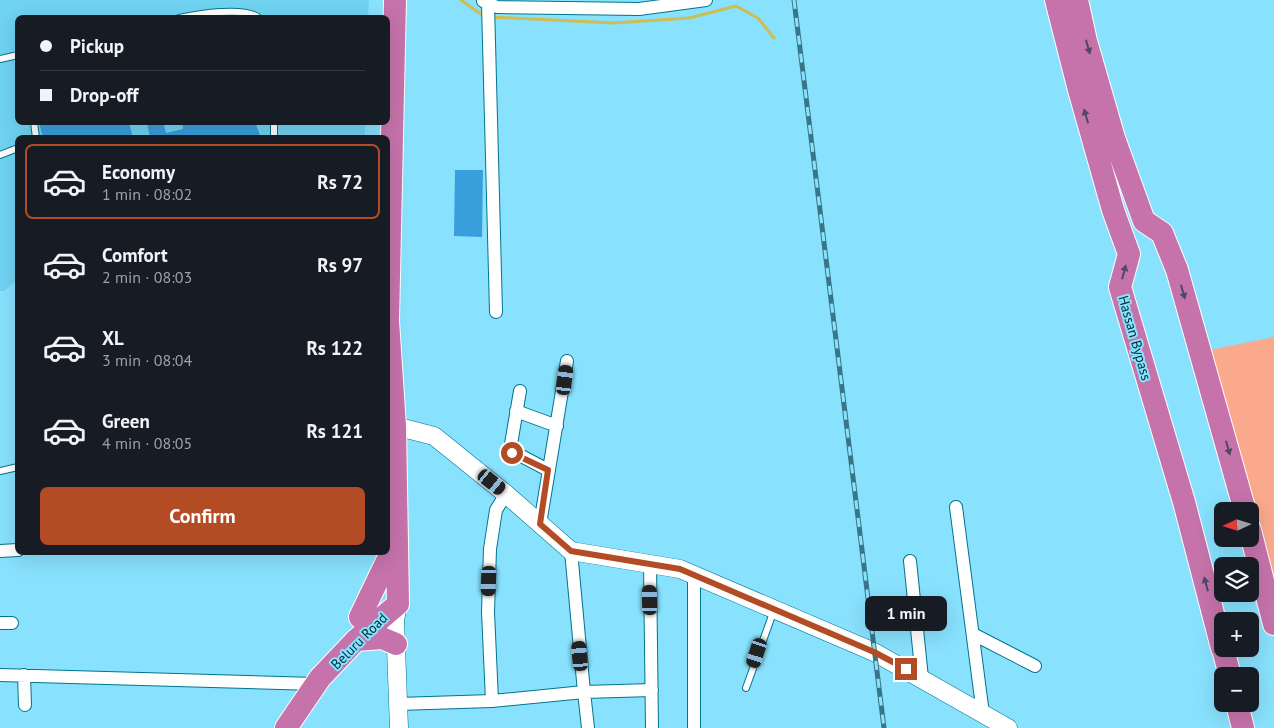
<!DOCTYPE html>
<meta charset="utf-8">
<style>
:root{--surface:#171b24;--page:#242831;--text:#f1f3f6;--muted:#9ea1a6;--line:#363941;--accent:#b34c25}
body{margin:0;font-family:"PT Sans",sans-serif;background:var(--page);color:var(--text);height:100vh;display:flex;flex-direction:column;font-size:19px;white-space:nowrap}
*{box-sizing:border-box;margin:0}
p{font-size:16px;color:var(--muted)}
.icon{flex:none;width:28px;height:28px;fill:none;stroke:currentColor;stroke-width:2;stroke-linecap:round;stroke-linejoin:round}
.map{position:relative;flex:1;overflow:hidden}
.drawer{position:absolute;left:15px;top:135px;width:375px;height:420px;display:flex;flex-direction:column;background:var(--surface);border-radius:8px;box-shadow:0 5px 20px #0002}
.drawer>*{flex:none}
.guide{position:absolute;left:15px;top:15px;width:375px;height:110px;border-radius:8px;box-shadow:0 5px 20px #0002;display:grid;align-content:center;height:110px;padding:0 25px;background:var(--surface)}
.needle{width:32px;rotate:266deg}
.controls{position:absolute;left:1214px;top:502px;display:grid;gap:10px}
.controls a{display:grid;place-items:center;width:45px;height:45px;border-radius:8px;background:var(--surface);box-shadow:0 5px 20px #0002;font-size:25px}
.end{position:absolute;width:22px;height:22px;margin:-11px;border:6px solid #b34c25;background:#fff;box-shadow:0 0 0 2px #fff}
.from{border-radius:50%}
.bubble{position:absolute;height:35px;border-radius:8px;background:var(--surface);box-shadow:0 5px 20px #0002;font-size:16px;font-weight:700;line-height:35px;text-align:center}
.car{position:absolute;width:15px;height:30px;margin:-15px -8px;border-radius:6px;box-shadow:0 0 4px 1px #0007;background:linear-gradient(#222 24%,#8ab4d8 0 40%,#222 0 76%,#8ab4d8 0 86%,#222 0)}
.guide b{display:flex;align-items:center;gap:18px;height:48px;font-size:19px}
.guide b+b{border-top:1px solid var(--line)}
.guide i{width:12px;height:12px;background:var(--text)}
ul{padding:9px 0 0;list-style:none}
li{display:flex;align-items:center;gap:15px;height:75px;margin:0 10px 8px;padding:0 15px;border:2px solid transparent;border-radius:8px}
li div{flex:1}
li b{display:block;font-size:19px}
li em{font-style:normal;font-weight:700}
li.current{border-color:var(--accent)}
li>.icon{width:45px;height:45px;stroke-width:1.5}
.button{display:flex;gap:10px;margin-top:auto;padding:10px 25px}
.button a{flex:1;height:58px;border-radius:8px;background:var(--accent);color:#fff;font-size:20px;font-weight:700;line-height:58px;text-align:center}
.map>svg:first-child{display:block}
</style>
<div class="map">
<svg width="1274" height="728" viewBox="0 0 1274 728">
<rect width="100%" height="100%" fill="#88e1fd"/>
<!-- built -->
<path fill="#70d3f1" d="M0 0H369L368 17 18 18V122H365V137L18 138 17 280 4 291H0Z"/>
<!-- green -->
<path fill="#fba98c" d="M1274 337V623L1194 353Z"/>
<g fill="none" stroke-linecap="round" stroke-linejoin="round">
<!-- stream -->
<path stroke="#cfbd51" stroke-width="3" d="M461 0 485 17
M492 17 614 23 689 18 736 6 758 18 774 38"/>
</g>
<!-- building -->
<path fill="#399edc" d="M39 122H129L133 138H43Z
M147 122H163L166 133 183 129 182 122H255L261 138H150Z
M455 170H483L482 237 454 236Z"/>
<g fill="none" stroke-linecap="round" stroke-linejoin="round">
<defs>
<path id="lane" d="M179 18C197 14 246 6 259 18
M0 59 18 55
M34 122 36 138
M274 138V122
M0 155 18 148
M0 471 18 467
M746 688 774 610"/>
<path id="street" d="M483 1 497 7 639 9 706 0
M488 4 496 312
M520 391 510 450 548 470
M516 411 557 426
M956 507 983 714
M540 524 567 361
M0 551 18 550
M910 561 922 678
M650 564 652 728
M694 575V728
M0 623H12
M973 634 1035 666
M0 675 316 684
M24 675 25 705
M492 701 584 692 571 551
M398 704 492 701 488 612 490 549 496 510 506 494
M588 728 584 692 652 690"/>
<path id="secondary" d="M395 426 434 436 506 494 571 551 680 569 874 652 1008 728
M398 604 395 620 399 728"/>
<path id="highway" d="M1056 0 1079 90 1113 210 1129 254 1120 287 1184 502 1222 648
M1077 0 1086 41 1114 138 1144 221 1162 233 1177 270 1245 511
M1250 530 1274 624
M360 617 387 561
M356 640 382 638 396 644
M1223 649 1230 676
M1237 704 1243 728
M286 728 320 678 356 640 398 604 395 426 388 321 395 0"/>
</defs>
<!-- lane casing -->
<use href="#lane" stroke="#02748e" stroke-width="8"/>
<!-- street casing -->
<use href="#street" stroke="#02748e" stroke-width="14"/>
<!-- secondary casing -->
<use href="#secondary" stroke="#02748e" stroke-width="19"/>
<!-- highway casing -->
<use href="#highway" stroke="#fff" stroke-width="24"/>
<!-- lane -->
<use href="#lane" stroke="#fff" stroke-width="6"/>
<!-- street -->
<use href="#street" stroke="#fff" stroke-width="12"/>
<!-- secondary -->
<use href="#secondary" stroke="#fff" stroke-width="18"/>
<!-- highway -->
<use href="#highway" stroke="#c573aa" stroke-width="22"/>
<defs>
<path id="rail" d="M794 0 884 728"/>
</defs>
<!-- rail casing -->
<use href="#rail" stroke="#387587" stroke-width="5"/>
<!-- rail -->
<use href="#rail" stroke="#88e1fd" stroke-width="3" stroke-dasharray="9" stroke-linecap="butt"/>
</g>
<!-- one-way arrows -->
<defs><path id="oneway-solid" d="M-6-.8H1V-3.2L6.5 0L1 3.2V.8H-6Z" transform="scale(1.25)"/></defs>
<g fill="#504864">
<use href="#oneway-solid" transform="translate(1088 47) rotate(74)"/>
<use href="#oneway-solid" transform="translate(1086 116) rotate(-106)"/>
<use href="#oneway-solid" transform="translate(1124 272) rotate(-75)"/>
<use href="#oneway-solid" transform="translate(1183 292) rotate(74)"/>
<use href="#oneway-solid" transform="translate(1228 448) rotate(74)"/>
<use href="#oneway-solid" transform="translate(1206 584) rotate(-105)"/>
</g>
<g fill="none" stroke-linecap="round" stroke-linejoin="round">
<!-- route -->
<path stroke="#b34c25" stroke-width="6" d="M512 453 548 470 540 524 571 551 680 569 874 652 906 669"/>
</g>
<g text-anchor="middle" dominant-baseline="central" stroke-width="4" stroke-linejoin="round" paint-order="stroke">
<!-- street labels -->
<g font-size="14" fill="#022b36" stroke="#88e1fd">
<text transform="translate(1135 338) rotate(74)">Hassan Bypass</text>
<text transform="translate(359 641) rotate(-45)">Beluru Road</text>
</g>
</g>
</svg>
<div class="controls">
<a><svg class="needle" viewBox="-14 -14 28 28"><path d="M0-13l5 13h-10z" fill="#e53935"/><path d="M0 13l5-13h-10z" fill="#9ea1a6"/></svg></a>
<a><svg class="icon" aria-label="layers" viewBox="0 0 24 24"><path d="M12 4l9 5-9 5-9-5zM3 14l9 5 9-5"/></svg></a>
<a>+</a>
<a>−</a>
</div>
<i class="end from" style="left:512px;top:453px"></i>
<i class="end" style="left:906px;top:669px"></i>
<div class="bubble" style="left:865px;top:596px;width:82px">1 min</div>
<i class="car" style="left:565px;top:380px;rotate:7deg"></i>
<i class="car" style="left:492px;top:482px;rotate:129deg"></i>
<i class="car" style="left:489px;top:581px;rotate:182deg"></i>
<i class="car" style="left:650px;top:600px;rotate:359deg"></i>
<i class="car" style="left:757px;top:653px;rotate:198deg"></i>
<i class="car" style="left:580px;top:656px;rotate:355deg"></i>
<div class="guide">
<b><i class="from"></i>Pickup</b>
<b><i></i>Drop-off</b>
</div>
<section class="drawer">
<ul>
<li class="current"><svg class="icon" aria-label="car" viewBox="0 0 24 24"><path d="M5 17H2v-5l4-1 3-4h7l3 4 3 1v5h-3M9 17h6M6 11h13"/><circle cx="7" cy="17" r="2"/><circle cx="17" cy="17" r="2"/></svg><div><b>Economy</b><p>1 min · 08:02</p></div><em>Rs 72</em></li>
<li><svg class="icon" aria-label="car" viewBox="0 0 24 24"><path d="M5 17H2v-5l4-1 3-4h7l3 4 3 1v5h-3M9 17h6M6 11h13"/><circle cx="7" cy="17" r="2"/><circle cx="17" cy="17" r="2"/></svg><div><b>Comfort</b><p>2 min · 08:03</p></div><em>Rs 97</em></li>
<li><svg class="icon" aria-label="car" viewBox="0 0 24 24"><path d="M5 17H2v-5l4-1 3-4h7l3 4 3 1v5h-3M9 17h6M6 11h13"/><circle cx="7" cy="17" r="2"/><circle cx="17" cy="17" r="2"/></svg><div><b>XL</b><p>3 min · 08:04</p></div><em>Rs 122</em></li>
<li><svg class="icon" aria-label="car" viewBox="0 0 24 24"><path d="M5 17H2v-5l4-1 3-4h7l3 4 3 1v5h-3M9 17h6M6 11h13"/><circle cx="7" cy="17" r="2"/><circle cx="17" cy="17" r="2"/></svg><div><b>Green</b><p>4 min · 08:05</p></div><em>Rs 121</em></li>
</ul>
<div class="button"><a>Confirm</a></div>
</section>
</div>
